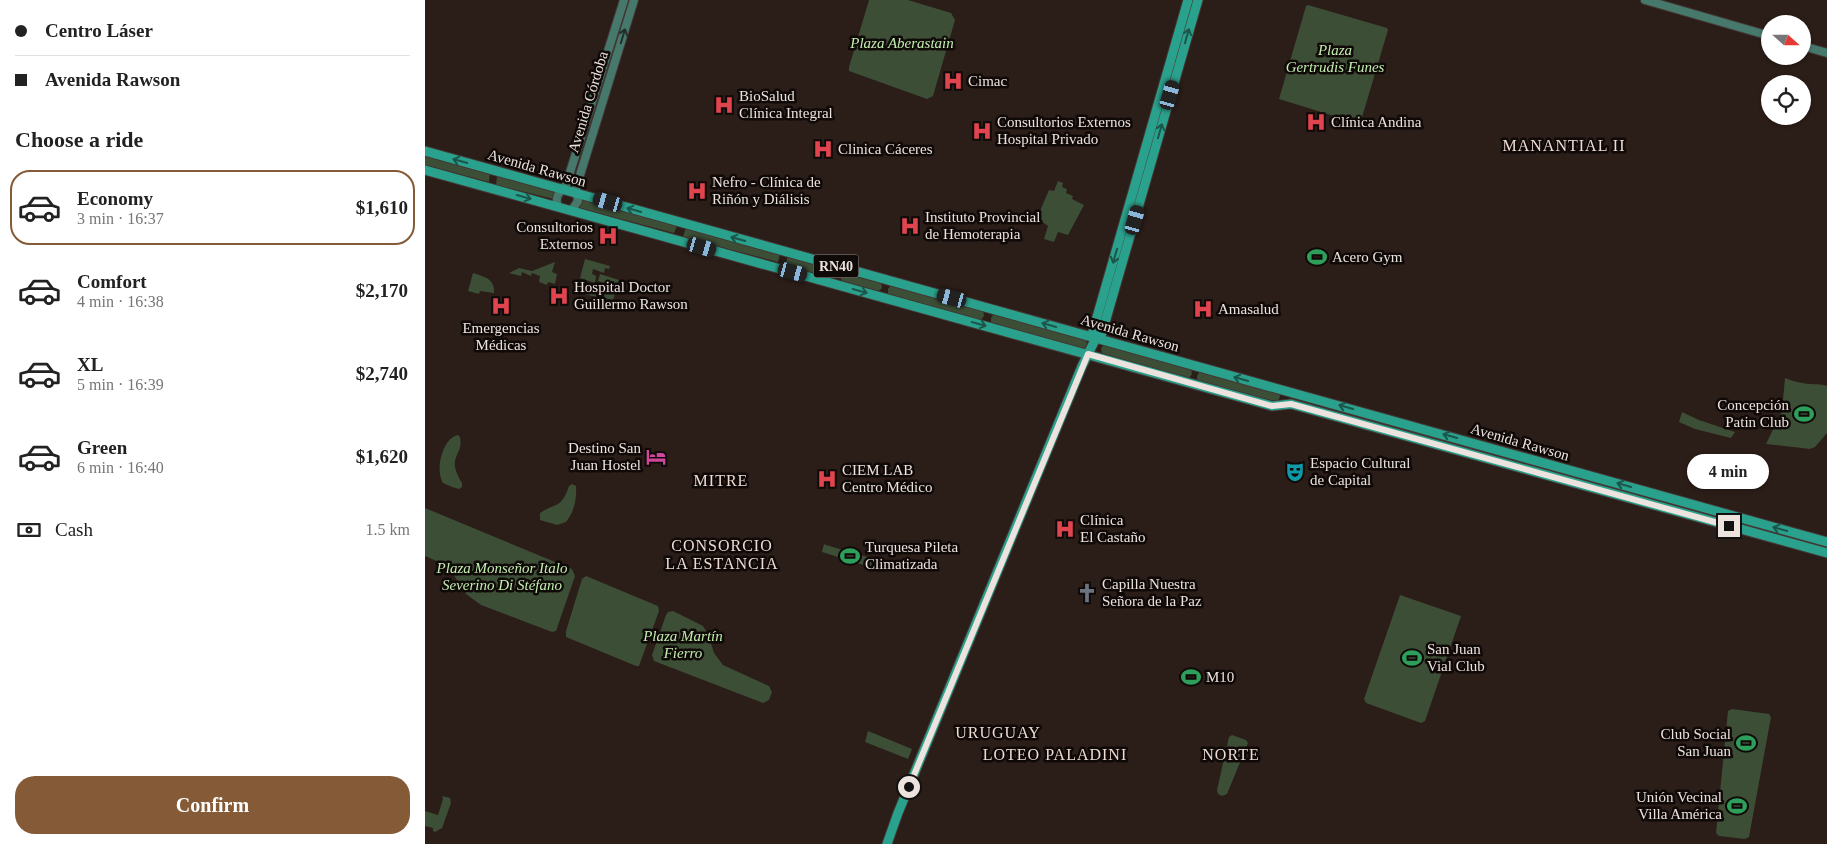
<!DOCTYPE html>
<meta charset="utf-8">
<style>
:root{--surface:#fff;--page:#f2f2f2;--text:#222;--muted:#767676;--line:#e0e0e0;--accent:#845a37}
body{margin:0;font-family:Georgia,serif;background:var(--page);color:var(--text);height:100vh;display:flex;flex-direction:column;font-size:19px;white-space:nowrap}
*{box-sizing:border-box;margin:0}
p{font-size:16px;color:var(--muted)}
.icon{flex:none;width:28px;height:28px;fill:none;stroke:currentColor;stroke-width:2;stroke-linecap:round;stroke-linejoin:round}
.map{position:relative;flex:1;overflow:hidden}
.details{display:flex;flex-direction:column;background:var(--surface);width:425px}
.details>*{flex:none}
.guide{display:grid;align-content:center;height:110px;padding:0 15px;background:var(--surface)}
.needle{width:32px;rotate:111deg}
.buttons{position:absolute;left:1336px;top:15px;display:grid;gap:10px}
.buttons a{display:grid;place-items:center;width:50px;height:50px;border-radius:50%;background:var(--surface);box-shadow:0 1px 4px #0004;font-size:25px}
.end{position:absolute;width:22px;height:22px;margin:-11px;border:6px solid #ece2de;background:#111;box-shadow:0 0 0 2px #111}
.from{border-radius:50%}
.bubble{position:absolute;height:35px;border-radius:18px;background:var(--surface);box-shadow:0 1px 4px #0004;font-size:16px;font-weight:600;line-height:35px;text-align:center}
.car{position:absolute;width:15px;height:30px;margin:-15px -8px;border-radius:6px;box-shadow:0 0 4px 1px #0007;background:linear-gradient(#222 24%,#8ab4d8 0 40%,#222 0 76%,#8ab4d8 0 86%,#222 0)}
.guide b{display:flex;align-items:center;gap:18px;height:48px;font-size:19px}
.guide b+b{border-top:1px solid var(--line)}
.guide i{width:12px;height:12px;background:var(--text)}
ul{padding:0;list-style:none}
li{display:flex;align-items:center;gap:15px;height:75px;margin:0 10px 8px;padding:0 5px;border:2px solid transparent;border-radius:20px}
li div{flex:1}
li b{display:block;font-size:19px}
li em{font-style:normal;font-weight:600}
li.on{border-color:var(--accent)}
li>.icon{width:45px;height:45px;stroke-width:1.5}
h2{padding:0 15px;font-size:22px;line-height:60px}
.pay{display:flex;align-items:center;gap:12px;height:55px;padding:0 15px;font-size:19px}
.pay p{margin-inline-start:auto}
.button{display:flex;gap:10px;margin-top:auto;padding:10px 15px}
.button a{flex:1;height:58px;border-radius:20px;background:var(--accent);color:#fff;font-size:20px;font-weight:600;line-height:58px;text-align:center}
main{display:flex;flex:1;min-height:0}
.map>svg:first-child{display:block}
</style>
<main>
<section class="details">
<div class="guide">
<b><i class="from"></i>Centro Láser</b>
<b><i></i>Avenida Rawson</b>
</div>
<h2>Choose a ride</h2>
<ul>
<li class="on"><svg class="icon" aria-label="car" viewBox="0 0 24 24"><path d="M5 17H2v-5l4-1 3-4h7l3 4 3 1v5h-3M9 17h6M6 11h13"/><circle cx="7" cy="17" r="2"/><circle cx="17" cy="17" r="2"/></svg><div><b>Economy</b><p>3 min · 16:37</p></div><em>$1,610</em></li>
<li><svg class="icon" aria-label="car" viewBox="0 0 24 24"><path d="M5 17H2v-5l4-1 3-4h7l3 4 3 1v5h-3M9 17h6M6 11h13"/><circle cx="7" cy="17" r="2"/><circle cx="17" cy="17" r="2"/></svg><div><b>Comfort</b><p>4 min · 16:38</p></div><em>$2,170</em></li>
<li><svg class="icon" aria-label="car" viewBox="0 0 24 24"><path d="M5 17H2v-5l4-1 3-4h7l3 4 3 1v5h-3M9 17h6M6 11h13"/><circle cx="7" cy="17" r="2"/><circle cx="17" cy="17" r="2"/></svg><div><b>XL</b><p>5 min · 16:39</p></div><em>$2,740</em></li>
<li><svg class="icon" aria-label="car" viewBox="0 0 24 24"><path d="M5 17H2v-5l4-1 3-4h7l3 4 3 1v5h-3M9 17h6M6 11h13"/><circle cx="7" cy="17" r="2"/><circle cx="17" cy="17" r="2"/></svg><div><b>Green</b><p>6 min · 16:40</p></div><em>$1,620</em></li>
</ul>
<div class="pay"><svg class="icon" aria-label="cash" viewBox="0 0 24 24"><path d="M3 7h18v10H3z"/><circle cx="12" cy="12" r="2"/></svg>Cash<p>1.5 km</p></div>
<div class="button"><a>Confirm</a></div>
</section>
<div class="map">
<svg width="1402" height="844" viewBox="0 0 1402 844">
<rect width="100%" height="100%" fill="#2b1d18"/>
<!-- green -->
<path fill="#3d4e36" d="M444 0H483L526 13 530 20 508 96 502 99 424 71V67Z
M883 5 962 28 963 30 935 124 854 99 881 6Z
M0 156 65 173 64 182 0 165Z
M72 176 131 192 129 199 71 185Z
M633 181 638 183 637 187 642 189 641 193 648 196 647 199 659 205 643 235 633 232 629 242 619 239 623 226 612 218 624 190 629 191Z
M156 199 251 225 252 226 249 233 155 208Z
M261 227 355 254 353 262 258 237Z
M363 256 402 267V274L399 276 360 265Z
M160 259 185 266 184 269 180 268 179 273 168 269 167 274 171 276 170 283 155 278Z
M130 262 127 272 132 274 130 284 123 282 122 285 114 282 115 276 107 273 106 276 97 272 96 276 84 273 94 268 107 271Z
M420 272 456 282 457 288 454 291 417 281 415 277Z
M48 273C60 277 70 279 69 293L55 291 54 294 43 291Z
M175 274 194 280 188 300 180 298 178 299 156 293 159 285 164 286 165 284 176 287 178 283 173 281Z
M466 285 558 310 559 316 556 320 463 294V289Z
M569 313 661 339 662 345 659 349 566 323V318Z
M680 344 766 368 767 374 764 378 677 354 676 348Z
M775 371 854 393 855 397 852 402 772 380V376Z
M1360 378C1365 380 1371 382 1377 383 1386 385 1392 383 1402 386V433L1390 447 1385 449 1341 444 1357 411Z
M1257 412 1274 420 1310 432 1306 438 1270 429 1254 422Z
M33 435 35 437C39 457 20 455 37 483V487L34 489 27 487 18 483C10 471 17 438 33 435Z
M1103 463 1242 502 1241 504 1102 467Z
M147 484 151 486C152 499 149 512 141 522L132 525 115 520V513C132 502 136 509 144 486Z
M0 508 147 569 150 576 131 631 127 632 56 605 41 594 23 566 0 556Z
M399 544 401 545 449 559 445 567 397 552Z
M161 576 233 606 234 611 214 666H211L141 637V631L157 579Z
M975 595 1036 616 1000 721 996 723 941 703 939 699Z
M248 611 278 626 283 634 289 653 298 665 344 686 347 692 344 700 338 703 229 661 227 655 241 615 243 612Z
M1307 709 1344 714 1346 717 1324 837 1320 839 1294 836 1291 833 1303 711Z
M443 731 487 749 483 759 440 742Z
M807 735 821 740 823 743 802 794 797 796 793 794 792 790 804 737Z
M17 796 25 798 26 803 17 828 10 832 8 831V828L0 826V811L13 815 18 799Z"/>
<g fill="none" stroke-linecap="round" stroke-linejoin="round">
<defs>
<path id="secondary" d="M1220 0 1345 36
M1378 46 1402 53
M133 207C129 196 135 192 141 185L199 0
M147 210 153 201 151 188 209 0"/>
<path id="primary" d="M0 151 1402 542
M0 170 847 406 866 404 1402 553
M671 338 668 331 763 0
M462 844 473 813 657 366 671 338 677 333 773 0"/>
</defs>
<!-- secondary casing -->
<use href="#secondary" stroke="#433734" stroke-width="10"/>
<!-- primary casing -->
<use href="#primary" stroke="#433734" stroke-width="11"/>
<!-- secondary -->
<use href="#secondary" stroke="#46796c" stroke-width="8"/>
<!-- primary -->
<use href="#primary" stroke="#2aa18c" stroke-width="9"/>
</g>
<!-- one-way arrows -->
<defs><path id="oneway-shaft" d="M-6 0H5M1.5-3L5.5 0L1.5 3" fill="none" stroke-width="1.6" stroke-linecap="round" stroke-linejoin="round" transform="scale(1.25)"/></defs>
<use stroke="#22302a" href="#oneway-shaft" transform="translate(198 36) rotate(-73)"/>
<g stroke="#1c554a">
<use href="#oneway-shaft" transform="translate(762 36) rotate(-74)"/>
<use href="#oneway-shaft" transform="translate(735 131) rotate(-74)"/>
<use href="#oneway-shaft" transform="translate(35 161) rotate(-164)"/>
<use href="#oneway-shaft" transform="translate(99 197) rotate(16)"/>
<use href="#oneway-shaft" transform="translate(209 210) rotate(-164)"/>
<use href="#oneway-shaft" transform="translate(313 239) rotate(-164)"/>
<use href="#oneway-shaft" transform="translate(690 256) rotate(106)"/>
<use href="#oneway-shaft" transform="translate(435 291) rotate(16)"/>
<use href="#oneway-shaft" transform="translate(554 324) rotate(16)"/>
<use href="#oneway-shaft" transform="translate(624 325) rotate(-164)"/>
<use href="#oneway-shaft" transform="translate(816 379) rotate(-164)"/>
<use href="#oneway-shaft" transform="translate(921 407) rotate(-164)"/>
<use href="#oneway-shaft" transform="translate(1025 436) rotate(-164)"/>
<use href="#oneway-shaft" transform="translate(1199 485) rotate(-164)"/>
<use href="#oneway-shaft" transform="translate(1355 529) rotate(-164)"/>
</g>
<g fill="none" stroke-linecap="round" stroke-linejoin="round">
<!-- route -->
<path stroke="#ece2de" stroke-width="6" d="M484 787 663 354 847 406 866 404 1304 526"/>
</g>
<!-- icons -->
<defs>
<symbol id="hospital-bare" viewBox="-9 -9 18 18"><path d="M-5-5h3v3.5h4V-5h3V5h-3V1.5h-4V5h-3Z" fill="#e0444e" stroke="#0f0907" stroke-width="2.5" paint-order="stroke"/></symbol>
<symbol id="stadium-bare" viewBox="-9 -9 18 18"><path d="M0-5a6.5 5 0 1 0 0 10a6.5 5 0 1 0 0-10ZM-3.5-1.8h7v3.6h-7Z" fill="#2e9e5b" stroke="#0f0907" stroke-width="2.5" paint-order="stroke"/></symbol>
<symbol id="hotel-bare" viewBox="-9 -9 18 18"><path d="M-6-4.5h1.5V1H6V5H4.5V3h-9V5H-6ZM-4 0a1.8 1.8 0 1 1 3.6 0ZM.5 0V-2.5h3Q6-2.5 6 0Z" fill="#d1479c" stroke="#0f0907" stroke-width="2.5" paint-order="stroke"/></symbol>
<symbol id="theatre-bare" viewBox="-9 -9 18 18"><path d="M-5-5.5Q0-4 5-5.5V0Q5 5 0 6Q-5 5-5 0ZM-3.3-2.5H-1v1.5H-3.3ZM1-2.5H3.3v1.5H1ZM-2.8 1Q0 5.5 2.8 1Z" fill="#0f9aa8" stroke="#0f0907" stroke-width="2.5" paint-order="stroke"/></symbol>
<symbol id="church-bare" viewBox="-9 -9 18 18"><path d="M-1.2-6h2.4v3.5h3.3v2.4h-3.3V6h-2.4V-.1h-3.3v-2.4h3.3Z" fill="#6b7280" stroke="#0f0907" stroke-width="2.5" paint-order="stroke"/></symbol>
</defs>
<g fill-rule="evenodd">
<use href="#hospital-bare" x="514" y="67" width="28" height="28"/>
<use href="#hospital-bare" x="285" y="91" width="28" height="28"/>
<use href="#hospital-bare" x="877" y="108" width="28" height="28"/>
<use href="#hospital-bare" x="543" y="117" width="28" height="28"/>
<use href="#hospital-bare" x="384" y="135" width="28" height="28"/>
<use href="#hospital-bare" x="258" y="177" width="28" height="28"/>
<use href="#hospital-bare" x="471" y="212" width="28" height="28"/>
<use href="#hospital-bare" x="169" y="222" width="28" height="28"/>
<use href="#stadium-bare" x="878" y="243" width="28" height="28"/>
<use href="#hospital-bare" x="120" y="282" width="28" height="28"/>
<use href="#hospital-bare" x="62" y="292" width="28" height="28"/>
<use href="#hospital-bare" x="764" y="295" width="28" height="28"/>
<use href="#stadium-bare" x="1365" y="400" width="28" height="28"/>
<use href="#hotel-bare" x="217" y="443" width="28" height="28"/>
<use href="#theatre-bare" x="856" y="458" width="28" height="28"/>
<use href="#hospital-bare" x="388" y="465" width="28" height="28"/>
<use href="#hospital-bare" x="626" y="515" width="28" height="28"/>
<use href="#stadium-bare" x="411" y="542" width="28" height="28"/>
<use href="#church-bare" x="648" y="579" width="28" height="28"/>
<use href="#stadium-bare" x="973" y="644" width="28" height="28"/>
<use href="#stadium-bare" x="752" y="663" width="28" height="28"/>
<use href="#stadium-bare" x="1307" y="729" width="28" height="28"/>
<use href="#stadium-bare" x="1298" y="792" width="28" height="28"/>
</g>
<g text-anchor="middle" dominant-baseline="central" stroke-width="5" stroke-linejoin="round" paint-order="stroke">
<!-- shield labels -->
<rect fill="#0f0907" stroke="#aaa19e" stroke-width="1" x="388.5" y="254.5" width="45" height="23" rx="4"/>
<g font-size="14" font-weight="bold" fill="#ece2de">
<text x="411" y="266">RN40</text>
</g>
<!-- park labels -->
<g font-size="15" font-style="italic" fill="#c2edb0" stroke="#0f0907">
<text x="477" y="43">Plaza Aberastain</text>
<text x="910" y="50">Plaza<tspan x="910" dy="17">Gertrudis Funes</tspan></text>
<text x="77" y="568">Plaza Monseñor Italo<tspan x="77" dy="17">Severino Di Stéfano</tspan></text>
<text x="258" y="636">Plaza Martín<tspan x="258" dy="17">Fierro</tspan></text>
</g>
<!-- poi labels -->
<g font-size="15" fill="#ece2de" stroke="#0f0907" text-anchor="start">
<text x="543" y="81">Cimac</text>
<text x="314" y="96">BioSalud<tspan x="314" dy="17">Clínica Integral</tspan></text>
<text x="572" y="122">Consultorios Externos<tspan x="572" dy="17">Hospital Privado</tspan></text>
<text x="906" y="122">Clínica Andina</text>
<text x="413" y="149">Clinica Cáceres</text>
<text x="287" y="182">Nefro - Clínica de<tspan x="287" dy="17">Riñón y Diálisis</tspan></text>
<text x="500" y="217">Instituto Provincial<tspan x="500" dy="17">de Hemoterapia</tspan></text>
<text x="168" y="227" text-anchor="end">Consultorios<tspan x="168" dy="17">Externos</tspan></text>
<text x="907" y="257">Acero Gym</text>
<text x="149" y="287">Hospital Doctor<tspan x="149" dy="17">Guillermo Rawson</tspan></text>
<text x="793" y="309">Amasalud</text>
<text x="76" y="328" text-anchor="middle">Emergencias<tspan x="76" dy="17">Médicas</tspan></text>
<text x="1364" y="405" text-anchor="end">Concepción<tspan x="1364" dy="17">Patin Club</tspan></text>
<text x="216" y="448" text-anchor="end">Destino San<tspan x="216" dy="17">Juan Hostel</tspan></text>
<text x="885" y="463">Espacio Cultural<tspan x="885" dy="17">de Capital</tspan></text>
<text x="417" y="470">CIEM LAB<tspan x="417" dy="17">Centro Médico</tspan></text>
<text x="655" y="520">Clínica<tspan x="655" dy="17">El Castaño</tspan></text>
<text x="440" y="547">Turquesa Pileta<tspan x="440" dy="17">Climatizada</tspan></text>
<text x="677" y="584">Capilla Nuestra<tspan x="677" dy="17">Señora de la Paz</tspan></text>
<text x="1002" y="649">San Juan<tspan x="1002" dy="17">Vial Club</tspan></text>
<text x="781" y="677">M10</text>
<text x="1306" y="734" text-anchor="end">Club Social<tspan x="1306" dy="17">San Juan</tspan></text>
<text x="1297" y="797" text-anchor="end">Unión Vecinal<tspan x="1297" dy="17">Villa América</tspan></text>
</g>
<!-- street labels -->
<g font-size="15" fill="#ece2de" stroke="#0f0907">
<text transform="translate(163 102) rotate(-73)">Avenida Córdoba</text>
<text transform="translate(112 168) rotate(16)">Avenida Rawson</text>
<text transform="translate(705 333) rotate(16)">Avenida Rawson</text>
<text transform="translate(1095 442) rotate(16)">Avenida Rawson</text>
</g>
<!-- neighbourhood labels -->
<g font-size="16" letter-spacing="1" fill="#efdbd4" stroke="#0f0907">
<text x="1139" y="145">MANANTIAL II</text>
<text x="296" y="480">MITRE</text>
<text x="297" y="545">CONSORCIO<tspan x="297" dy="18">LA ESTANCIA</tspan></text>
<text x="573" y="732">URUGUAY</text>
<text x="630" y="754">LOTEO PALADINI</text>
<text x="806" y="754">NORTE</text>
</g>
</g>
</svg>
<div class="buttons">
<a><svg class="needle" viewBox="-14 -14 28 28"><path d="M0-13l5 13h-10z" fill="#e53935"/><path d="M0 13l5-13h-10z" fill="#767676"/></svg></a>
<a><svg class="icon" aria-label="locate" viewBox="0 0 24 24"><circle cx="12" cy="12" r="6"/><path d="M12 2v4M12 18v4M2 12h4M18 12h4"/></svg></a>
</div>
<i class="end from" style="left:484px;top:787px"></i>
<i class="end" style="left:1304px;top:526px"></i>
<div class="bubble" style="left:1262px;top:454px;width:82px">4 min</div>
<i class="car" style="left:745px;top:95px;rotate:16deg"></i>
<i class="car" style="left:183px;top:202px;rotate:286deg"></i>
<i class="car" style="left:710px;top:220px;rotate:16deg"></i>
<i class="car" style="left:277px;top:247px;rotate:106deg"></i>
<i class="car" style="left:368px;top:272px;rotate:105deg"></i>
<i class="car" style="left:527px;top:298px;rotate:285deg"></i>
</div>
</main>
